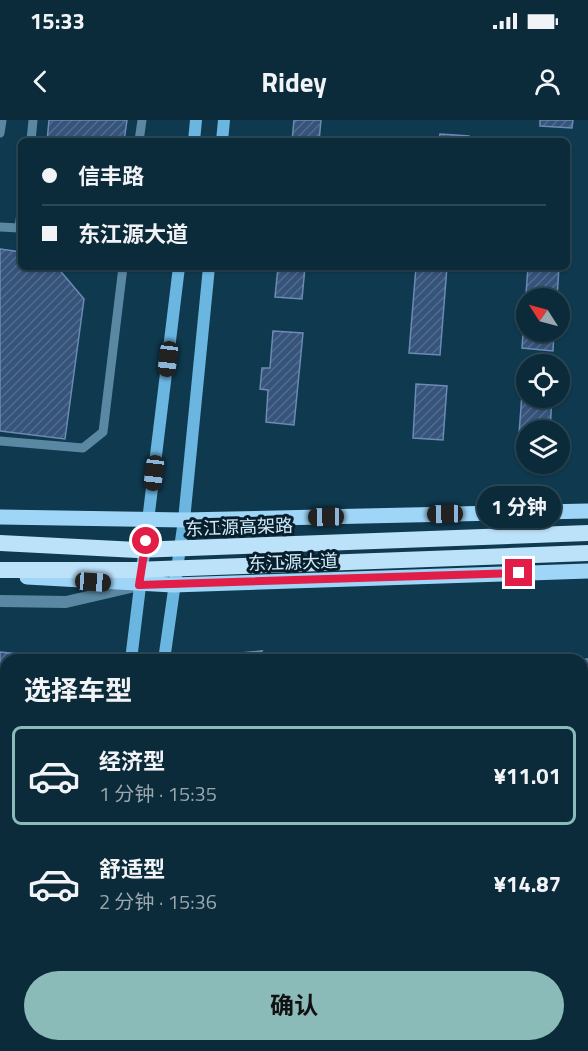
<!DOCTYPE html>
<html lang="zh">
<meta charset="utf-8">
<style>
:root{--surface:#0b2b3a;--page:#193745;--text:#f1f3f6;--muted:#9aa7af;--line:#2b4754;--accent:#8bbbb9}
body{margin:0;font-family:"Titillium Web","Noto Sans SC",sans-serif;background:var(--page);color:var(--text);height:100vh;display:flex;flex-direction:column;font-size:22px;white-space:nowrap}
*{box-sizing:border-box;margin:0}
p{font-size:20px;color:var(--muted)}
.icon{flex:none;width:33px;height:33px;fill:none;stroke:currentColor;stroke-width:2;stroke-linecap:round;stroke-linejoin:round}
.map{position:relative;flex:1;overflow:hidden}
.sheet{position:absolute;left:0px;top:534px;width:588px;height:398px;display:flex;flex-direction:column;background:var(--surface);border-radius:18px 18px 0 0;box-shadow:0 2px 4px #0004,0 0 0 2px var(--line)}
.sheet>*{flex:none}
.hud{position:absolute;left:18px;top:18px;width:552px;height:132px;border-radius:9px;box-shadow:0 2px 4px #0004,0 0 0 2px var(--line);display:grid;align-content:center;height:132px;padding:0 24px;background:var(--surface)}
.needle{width:39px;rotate:306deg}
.buttons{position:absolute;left:516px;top:168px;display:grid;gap:12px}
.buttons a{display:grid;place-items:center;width:54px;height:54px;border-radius:50%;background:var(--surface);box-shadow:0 2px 4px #0004,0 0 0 2px var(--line);font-size:30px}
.end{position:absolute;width:27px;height:27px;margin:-14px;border:8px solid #e11d48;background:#fff;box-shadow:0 0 0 3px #fff}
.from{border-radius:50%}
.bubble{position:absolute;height:42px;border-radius:21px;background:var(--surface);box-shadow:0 2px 4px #0004,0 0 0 2px var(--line);font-size:20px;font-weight:700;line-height:42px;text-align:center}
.car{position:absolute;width:18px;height:36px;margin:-18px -9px;border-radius:8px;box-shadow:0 0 4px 2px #0007;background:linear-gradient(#222 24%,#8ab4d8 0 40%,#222 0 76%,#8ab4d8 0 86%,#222 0)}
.hud b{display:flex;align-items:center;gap:21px;height:57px;font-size:22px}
.hud b+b{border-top:2px solid var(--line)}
.hud i{width:15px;height:15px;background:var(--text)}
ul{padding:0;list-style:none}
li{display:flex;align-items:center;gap:18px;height:99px;margin:0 12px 9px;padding:0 12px;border:3px solid transparent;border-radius:9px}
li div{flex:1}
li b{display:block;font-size:22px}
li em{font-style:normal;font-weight:700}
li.active{border-color:var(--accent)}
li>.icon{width:54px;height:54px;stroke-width:1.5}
h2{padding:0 24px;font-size:27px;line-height:72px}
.primary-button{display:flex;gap:12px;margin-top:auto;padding:12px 24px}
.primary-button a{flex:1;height:69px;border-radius:36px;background:var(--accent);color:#111;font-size:24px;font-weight:700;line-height:69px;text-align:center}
.status{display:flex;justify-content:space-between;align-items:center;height:42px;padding:0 30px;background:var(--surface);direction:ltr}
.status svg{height:16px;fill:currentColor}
header{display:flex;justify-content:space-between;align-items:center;height:78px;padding:0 24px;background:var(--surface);font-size:27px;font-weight:700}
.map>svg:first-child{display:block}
</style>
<div class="status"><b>15:33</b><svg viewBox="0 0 49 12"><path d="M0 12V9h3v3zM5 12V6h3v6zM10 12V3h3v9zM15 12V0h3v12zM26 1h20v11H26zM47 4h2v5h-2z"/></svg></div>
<header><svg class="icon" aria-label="back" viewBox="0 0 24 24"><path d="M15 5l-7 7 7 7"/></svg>Ridey<svg class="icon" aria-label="person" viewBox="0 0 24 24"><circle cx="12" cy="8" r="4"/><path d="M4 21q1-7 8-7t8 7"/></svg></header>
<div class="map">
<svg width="588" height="931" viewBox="0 0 588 931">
<defs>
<pattern id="building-hatch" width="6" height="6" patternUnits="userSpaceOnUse" patternTransform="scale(1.5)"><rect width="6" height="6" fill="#36537a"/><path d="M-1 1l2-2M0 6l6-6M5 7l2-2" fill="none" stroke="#526c8e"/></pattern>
</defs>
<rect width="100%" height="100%" fill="#0f394e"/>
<!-- building -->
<path fill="url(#building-hatch)" stroke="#6b8bb5" stroke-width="1.5" d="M49 0H127L124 21H47Z
M294 0H321L319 21H292Z
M540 0H573L572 8 540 6Z
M440 14 469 16V21H439Z
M0 129 21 132V147H57L84 179 65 319 0 311Z
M278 147H305L302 179 275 177Z
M416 147H447L440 235 409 233Z
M528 147H559L557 178H526V212H554L553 231 522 228Z
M273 211 303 213 294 305 266 302 268 270 260 269 262 248H270Z
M523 260 526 261V278H552L550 310H526V315L519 314Z
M416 264 447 266 443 320 413 318Z
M262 531 256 540H215L219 535Z
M0 532 56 538 57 540H6V572H0Z
M588 539V562H582V540H568Z
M0 572H6V605L0 604Z
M6 722V791L0 800V730Z
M6 791V857L0 852V800Z
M0 890 6 895V926H12L6 931H0Z
M12 926H40L33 931H6Z
M358 926H383L382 931H358Z
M494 926H520V931H494Z"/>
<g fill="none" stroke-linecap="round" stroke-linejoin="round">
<!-- service -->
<path stroke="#5a88a3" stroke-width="9" d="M0 13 2 0
M31 21 33 0
M139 21 142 0
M0 107 19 108 21 92
M0 321 83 328 103 312 123 147"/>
<!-- tertiary -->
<path stroke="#5a88a3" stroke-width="12" d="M0 481 66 482 135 466"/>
<!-- secondary -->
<path stroke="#6bb6e1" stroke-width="12" d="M194 21 196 0
M222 21 224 0
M131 540 179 147
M164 540 184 400 209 147
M87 931V926
M117 931 118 926"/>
<!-- primary -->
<path stroke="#9fd6f7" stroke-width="15" d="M0 397 184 400 588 391
M27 457 173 465 588 451"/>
<!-- trunk-bridge -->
<path stroke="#bce2fa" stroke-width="16" d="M0 423 137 430 588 413
M0 450H134L588 433"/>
</g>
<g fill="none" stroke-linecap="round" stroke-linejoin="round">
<!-- route -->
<path stroke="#e11d48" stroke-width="8" d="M146 421 139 465 519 453"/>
</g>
<g text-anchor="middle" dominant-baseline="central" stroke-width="6" stroke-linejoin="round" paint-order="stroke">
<!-- street labels -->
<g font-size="18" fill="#d0ebfc" stroke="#081f2b">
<text transform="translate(239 407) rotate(-2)">东江源高架路</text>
<text transform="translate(293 442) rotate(-2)">东江源大道</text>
</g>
</g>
</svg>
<div class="buttons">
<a><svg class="needle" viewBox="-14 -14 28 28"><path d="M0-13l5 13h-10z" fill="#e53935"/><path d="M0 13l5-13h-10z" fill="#9aa7af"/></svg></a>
<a><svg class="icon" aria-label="locate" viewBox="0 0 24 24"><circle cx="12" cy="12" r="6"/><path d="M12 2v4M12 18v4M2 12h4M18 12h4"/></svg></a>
<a><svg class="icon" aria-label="layers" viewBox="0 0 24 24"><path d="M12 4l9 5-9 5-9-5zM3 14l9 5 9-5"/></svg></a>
</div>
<i class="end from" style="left:146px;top:421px"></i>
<i class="end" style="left:519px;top:453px"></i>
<div class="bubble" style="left:477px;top:366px;width:84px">1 分钟</div>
<i class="car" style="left:168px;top:239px;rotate:187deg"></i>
<i class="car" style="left:154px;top:353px;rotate:187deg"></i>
<i class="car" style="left:445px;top:394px;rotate:269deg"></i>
<i class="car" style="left:326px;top:397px;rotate:269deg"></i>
<i class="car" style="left:93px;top:462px;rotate:94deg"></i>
<div class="hud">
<b><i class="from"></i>信丰路</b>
<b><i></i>东江源大道</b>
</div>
<section class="sheet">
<h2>选择车型</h2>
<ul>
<li class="active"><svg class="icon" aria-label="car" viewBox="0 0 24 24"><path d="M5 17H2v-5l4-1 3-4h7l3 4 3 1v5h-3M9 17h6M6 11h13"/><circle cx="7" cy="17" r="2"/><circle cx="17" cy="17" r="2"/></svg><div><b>经济型</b><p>1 分钟 · 15:35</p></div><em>¥11.01</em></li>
<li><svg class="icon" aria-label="car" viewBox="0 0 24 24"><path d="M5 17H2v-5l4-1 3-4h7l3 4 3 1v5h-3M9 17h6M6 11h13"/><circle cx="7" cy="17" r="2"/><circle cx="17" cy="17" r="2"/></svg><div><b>舒适型</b><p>2 分钟 · 15:36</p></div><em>¥14.87</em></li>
</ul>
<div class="primary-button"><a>确认</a></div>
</section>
</div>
